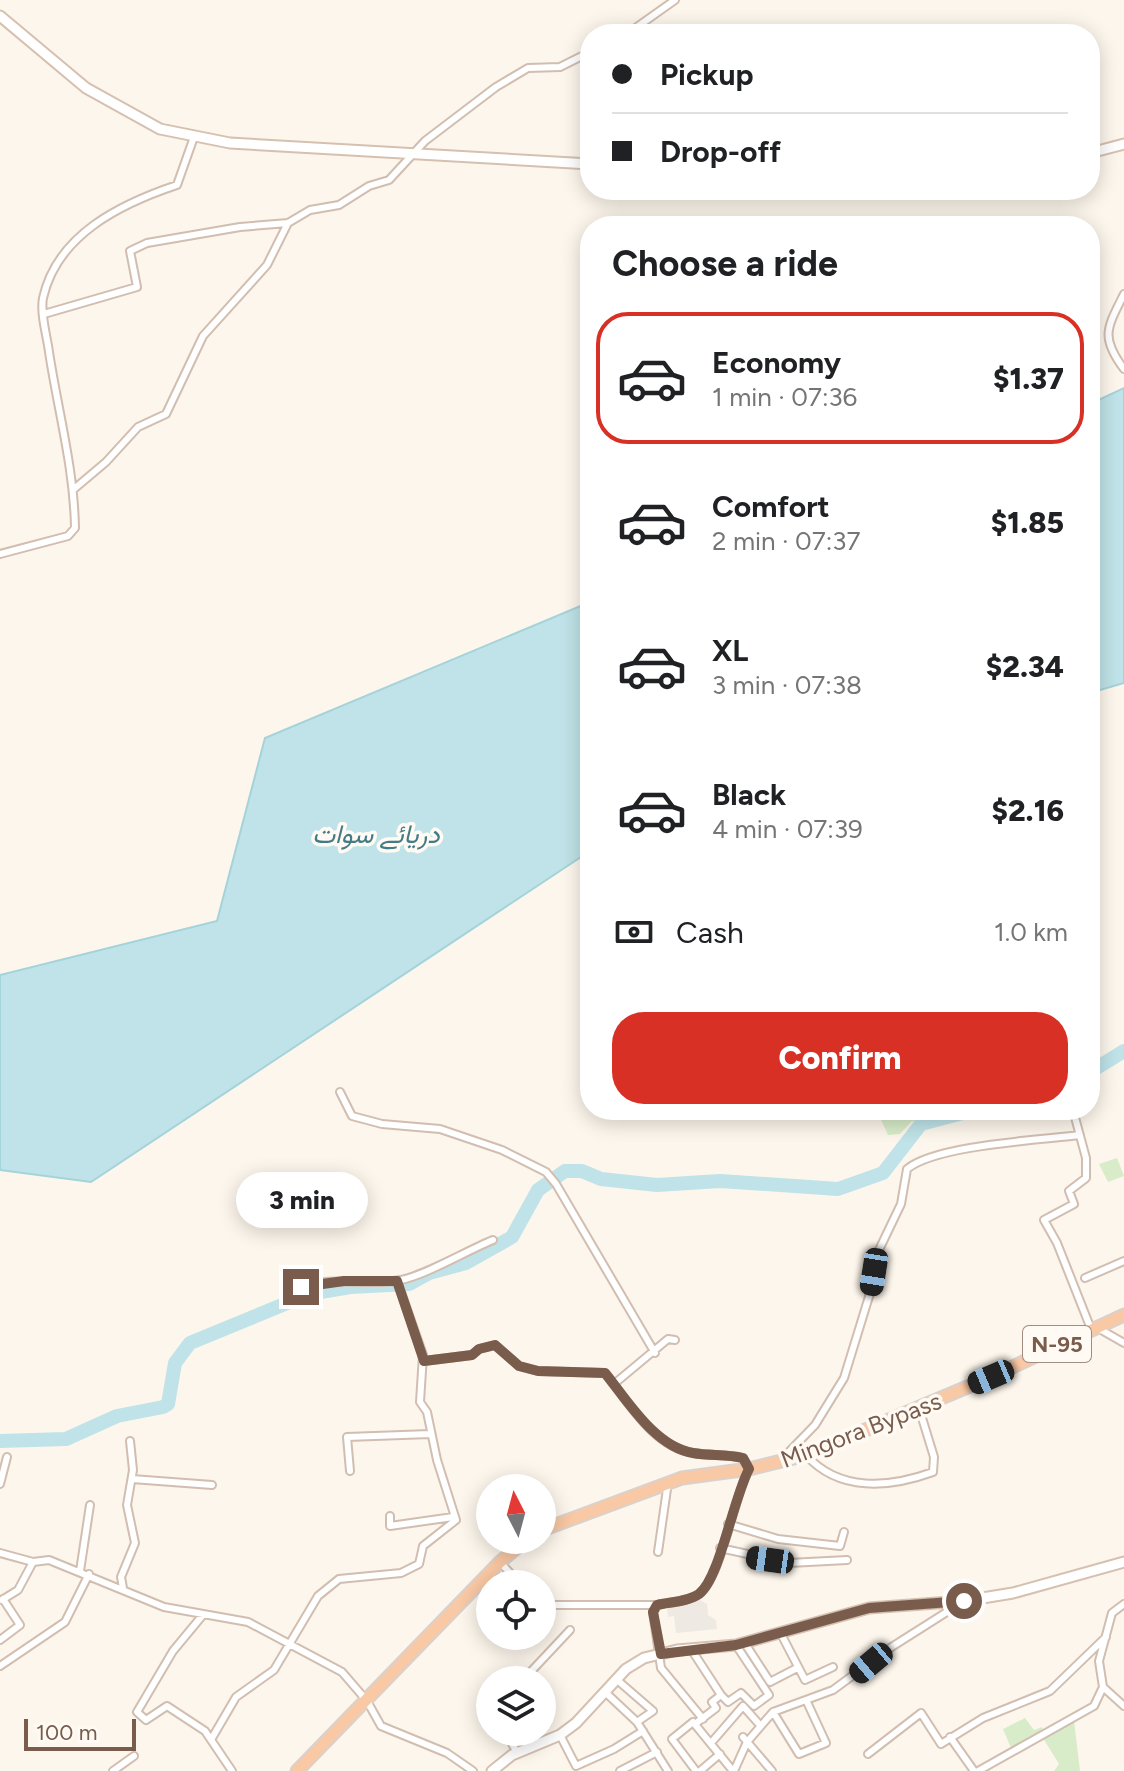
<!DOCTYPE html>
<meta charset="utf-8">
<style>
:root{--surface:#fff;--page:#f6f6f6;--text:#202124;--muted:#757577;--line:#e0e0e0;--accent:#d93025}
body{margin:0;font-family:Figtree,Vazirmatn,sans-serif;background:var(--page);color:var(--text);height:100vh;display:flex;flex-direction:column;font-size:30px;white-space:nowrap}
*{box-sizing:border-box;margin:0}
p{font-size:26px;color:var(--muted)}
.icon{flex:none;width:44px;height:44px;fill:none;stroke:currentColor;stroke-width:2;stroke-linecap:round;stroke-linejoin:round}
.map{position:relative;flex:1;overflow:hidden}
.sheet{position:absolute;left:580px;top:216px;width:520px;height:904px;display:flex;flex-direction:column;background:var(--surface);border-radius:32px;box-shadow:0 4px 20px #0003}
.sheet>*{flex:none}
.hud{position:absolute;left:580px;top:24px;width:520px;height:176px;border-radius:32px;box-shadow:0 4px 20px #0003;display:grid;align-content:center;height:176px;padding:0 32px;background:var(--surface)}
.needle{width:52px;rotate:354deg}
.controls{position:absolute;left:476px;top:1474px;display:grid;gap:16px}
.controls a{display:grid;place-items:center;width:80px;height:80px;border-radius:50%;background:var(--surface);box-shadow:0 4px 20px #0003;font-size:40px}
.scale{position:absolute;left:24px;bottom:20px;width:112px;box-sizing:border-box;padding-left:8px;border:4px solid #7a5c4d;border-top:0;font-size:22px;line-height:28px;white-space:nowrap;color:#7a5c4d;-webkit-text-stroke:6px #fffaf3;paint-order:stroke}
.end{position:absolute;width:36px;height:36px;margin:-18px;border:10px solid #7a5c4d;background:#fff;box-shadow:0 0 0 4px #fff}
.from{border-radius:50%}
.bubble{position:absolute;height:56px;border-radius:28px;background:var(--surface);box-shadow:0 4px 20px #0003;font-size:26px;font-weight:800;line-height:56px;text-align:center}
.car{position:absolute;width:24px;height:48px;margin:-24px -12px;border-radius:10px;box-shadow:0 0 6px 2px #0007;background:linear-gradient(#222 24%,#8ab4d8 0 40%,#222 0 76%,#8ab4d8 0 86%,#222 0)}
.hud b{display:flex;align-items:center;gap:28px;height:76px;font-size:30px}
.hud b+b{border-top:2px solid var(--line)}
.hud i{width:20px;height:20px;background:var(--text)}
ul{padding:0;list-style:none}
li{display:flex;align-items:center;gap:24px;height:132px;margin:0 16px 12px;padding:0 16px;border:4px solid transparent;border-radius:32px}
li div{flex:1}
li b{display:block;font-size:30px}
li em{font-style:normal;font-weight:800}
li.active{border-color:var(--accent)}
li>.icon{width:72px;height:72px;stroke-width:1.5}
h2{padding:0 32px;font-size:36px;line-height:96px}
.pay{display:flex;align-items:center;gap:20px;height:88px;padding:0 32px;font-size:30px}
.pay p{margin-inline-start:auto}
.cta{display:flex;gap:16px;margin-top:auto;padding:16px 32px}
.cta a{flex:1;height:92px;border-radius:32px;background:var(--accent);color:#fff;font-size:32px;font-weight:800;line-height:92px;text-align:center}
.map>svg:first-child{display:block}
</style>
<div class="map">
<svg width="1124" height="1771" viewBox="0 0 1124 1771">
<rect width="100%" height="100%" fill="#fdf6ec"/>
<!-- industrial -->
<path fill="#efe9e4" d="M700 1600 707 1604 708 1615 716 1620 717 1629 676 1633 674 1616 668 1617 667 1607Z"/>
<!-- green -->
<path fill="#d8ecc9" d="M791 1110H861L793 1120Z
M947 1110 911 1122 900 1134 888 1135 877 1111Z
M1117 1158 1124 1176 1108 1182 1099 1164Z
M1025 1718 1034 1730 1042 1727 1043 1731 1011 1748 1003 1729Z
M1074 1721 1080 1771H1054L1059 1764 1043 1738Z"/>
<!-- water -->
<path fill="#bfe3e8" stroke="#a5d3da" stroke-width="2" d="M1124 388V683L1090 693V404Z
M590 602V851L91 1182 0 1170V975L217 921 265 738Z"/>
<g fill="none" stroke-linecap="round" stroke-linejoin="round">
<!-- river -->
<path stroke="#bfe3e8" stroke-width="14" d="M1090 1072 1124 1051
M0 1441 66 1439 117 1416 163 1407 168 1404 175 1363 190 1343 309 1294 350 1287 409 1284 429 1273 466 1263 512 1237 538 1190 565 1171H582L601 1179 657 1185 720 1181 838 1189 883 1173 921 1124 974 1110"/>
<defs>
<path id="minor" d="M627 34 675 0
M1124 294C1107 328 1100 337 1124 369
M44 314 137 287 130 251 147 243 240 227 288 223 310 210 339 205 369 186 389 180 425 141 496 87 528 68 560 67 590 52
M74 489 106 462 138 427 166 414 203 336 267 265 288 223
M0 554 68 536 75 528C74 468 58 411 49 352 47 336 40 314 43 298 57 235 120 204 177 185L194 137
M340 1092 352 1116 382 1124 440 1129 502 1150 546 1172 556 1184 655 1353
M1073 1110 1086 1158V1178L1069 1191 1074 1204 1044 1220 1057 1243 1091 1329
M1085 1278 1124 1261
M301 1287C333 1276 369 1286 401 1280 426 1275 466 1251 493 1240
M1096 1327 1124 1343
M424 1361 472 1355 479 1349 495 1345 519 1366 538 1371 605 1373C628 1401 653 1447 693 1453 710 1456 726 1454 743 1458L749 1469C733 1499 721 1578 699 1594 688 1602 669 1602 657 1605L653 1612 661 1668 703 1719
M614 1384 668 1339 675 1340
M806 1455C839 1492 889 1488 933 1472L934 1457 919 1408
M782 1459 815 1425 844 1378 871 1290 877 1254 901 1204 907 1169C936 1145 1040 1140 1080 1135
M350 1471 347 1437 430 1434
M132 1479 212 1485
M0 1484 7 1457
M390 1516V1526L453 1517
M728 1524 778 1539 840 1546 844 1532
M720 1548 789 1563 847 1560
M658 1552 668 1482
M0 1553 33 1562 49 1560 164 1607 248 1622 342 1672 367 1701 381 1726 447 1753 473 1771
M500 1562 520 1584
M80 1571 90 1505
M123 1588 121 1577 135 1543 127 1505 133 1470 130 1441
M2 1600 18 1590 33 1562
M542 1605H657
M202 1616 173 1651 137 1712 146 1720 167 1706 205 1731 232 1771
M780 1632 805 1680 833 1667
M0 1640 20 1625 3 1599
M744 1642 770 1682 797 1668
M691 1649 721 1695
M0 1666 65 1622 89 1574
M616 1679 653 1711 637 1722
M523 1680 570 1630
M1103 1687 1124 1706
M604 1691 637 1722 668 1771
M807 1702 826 1743 799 1754 773 1712 833 1690 890 1648 961 1603
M695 1724 716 1708 712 1702 721 1695 728 1702 741 1693 754 1706 769 1695 736 1645
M506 1732 517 1753
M560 1735 576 1766 614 1749 643 1731
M743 1737 772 1771
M950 1737 974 1771
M212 1738 236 1697 274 1670 318 1596 339 1579 401 1573 419 1564 423 1546 456 1520 437 1460 427 1412 420 1402 423 1355 397 1281
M711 1743 743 1706 759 1724
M868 1754 921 1713 941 1744 983 1718 1050 1691 1106 1637
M113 1771 134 1756
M620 1771 657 1752
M696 1771 672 1739 693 1722 733 1771
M700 1771 720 1754
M734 1771 747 1742 773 1712
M978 1771 1094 1706 1103 1687 1099 1661 1112 1613 1124 1604"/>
<path id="secondary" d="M0 16 86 88 160 129 230 143 590 164
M1090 153 1124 144
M492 1771 512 1755 560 1735 576 1723 626 1669 644 1658 677 1650 736 1645 869 1608 964 1601 1013 1593 1124 1562"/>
<path id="trunk" d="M542 1530 682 1478 749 1469 806 1455 991 1377 1124 1315
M297 1771 500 1562 526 1540"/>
</defs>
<!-- minor casing -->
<use href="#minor" stroke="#d1beb0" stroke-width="10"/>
<!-- secondary casing -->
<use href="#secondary" stroke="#d6c0b0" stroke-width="13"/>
<!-- trunk casing -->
<use href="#trunk" stroke="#dad1cd" stroke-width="15"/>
<!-- minor -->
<use href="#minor" stroke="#fff" stroke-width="6"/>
<!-- secondary -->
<use href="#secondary" stroke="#fff" stroke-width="9"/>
<!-- trunk -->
<use href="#trunk" stroke="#f9c8a4" stroke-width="11"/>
</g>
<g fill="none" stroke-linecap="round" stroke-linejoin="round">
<!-- route -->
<path stroke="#7a5c4d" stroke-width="10" d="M301 1287 344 1281H397L424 1361 472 1355 479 1349 495 1345 519 1366 538 1371 605 1373C627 1400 655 1447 693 1453 710 1456 726 1454 743 1458L749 1469C733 1499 720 1578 699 1594 688 1602 669 1602 657 1605L653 1612 661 1654 736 1645 869 1608 964 1601"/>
</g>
<g text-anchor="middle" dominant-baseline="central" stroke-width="7" stroke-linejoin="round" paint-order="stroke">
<!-- shield labels -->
<rect fill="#fffaf3" stroke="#a28b7f" stroke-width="2" x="1023" y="1326" width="68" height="36" rx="6"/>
<g font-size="22" font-weight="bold" fill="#7a5c4d">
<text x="1057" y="1344">N-95</text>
</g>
<!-- street labels -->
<g font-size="24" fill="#7a5c4d" stroke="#fffaf3">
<text transform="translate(861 1430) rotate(-21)">Mingora Bypass</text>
</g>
<!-- water labels -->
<g font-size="26" font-style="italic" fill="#437c86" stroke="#fffaf3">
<text x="376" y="834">دریائے سوات</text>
</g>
</g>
</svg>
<div class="controls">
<a><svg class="needle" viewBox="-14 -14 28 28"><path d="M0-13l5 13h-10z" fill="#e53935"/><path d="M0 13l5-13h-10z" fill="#757577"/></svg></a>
<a><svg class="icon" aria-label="locate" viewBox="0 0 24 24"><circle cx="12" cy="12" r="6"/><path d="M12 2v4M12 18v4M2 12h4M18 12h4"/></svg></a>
<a><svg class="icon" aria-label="layers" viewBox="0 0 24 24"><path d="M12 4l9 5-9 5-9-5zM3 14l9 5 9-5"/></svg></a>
</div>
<div class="scale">100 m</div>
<i class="end from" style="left:964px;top:1601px"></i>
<i class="end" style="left:301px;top:1287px"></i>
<div class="bubble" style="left:236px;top:1172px;width:132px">3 min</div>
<i class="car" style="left:874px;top:1272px;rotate:189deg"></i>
<i class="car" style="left:991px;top:1377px;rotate:247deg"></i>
<i class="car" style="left:770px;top:1560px;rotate:278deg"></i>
<i class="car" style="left:871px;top:1663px;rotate:230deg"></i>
<div class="hud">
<b><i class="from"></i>Pickup</b>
<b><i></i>Drop-off</b>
</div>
<section class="sheet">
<h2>Choose a ride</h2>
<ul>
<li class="active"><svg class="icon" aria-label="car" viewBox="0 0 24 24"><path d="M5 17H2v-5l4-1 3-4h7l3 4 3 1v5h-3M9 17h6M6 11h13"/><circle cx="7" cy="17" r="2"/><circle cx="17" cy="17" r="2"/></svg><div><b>Economy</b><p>1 min · 07:36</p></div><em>$1.37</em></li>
<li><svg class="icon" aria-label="car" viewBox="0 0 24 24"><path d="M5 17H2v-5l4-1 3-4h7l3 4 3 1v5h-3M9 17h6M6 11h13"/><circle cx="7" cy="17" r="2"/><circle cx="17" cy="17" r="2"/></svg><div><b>Comfort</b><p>2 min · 07:37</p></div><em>$1.85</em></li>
<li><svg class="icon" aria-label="car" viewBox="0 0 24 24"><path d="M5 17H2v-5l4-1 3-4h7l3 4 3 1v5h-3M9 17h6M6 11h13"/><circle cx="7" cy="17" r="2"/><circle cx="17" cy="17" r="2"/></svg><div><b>XL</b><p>3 min · 07:38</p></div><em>$2.34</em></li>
<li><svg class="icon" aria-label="car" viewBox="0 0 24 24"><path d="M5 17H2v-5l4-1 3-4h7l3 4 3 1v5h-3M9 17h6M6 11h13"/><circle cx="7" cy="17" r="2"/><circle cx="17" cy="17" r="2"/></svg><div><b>Black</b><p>4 min · 07:39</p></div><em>$2.16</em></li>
</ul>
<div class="pay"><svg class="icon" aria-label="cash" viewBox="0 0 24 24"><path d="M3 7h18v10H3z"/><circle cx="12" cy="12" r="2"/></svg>Cash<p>1.0 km</p></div>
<div class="cta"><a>Confirm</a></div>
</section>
</div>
